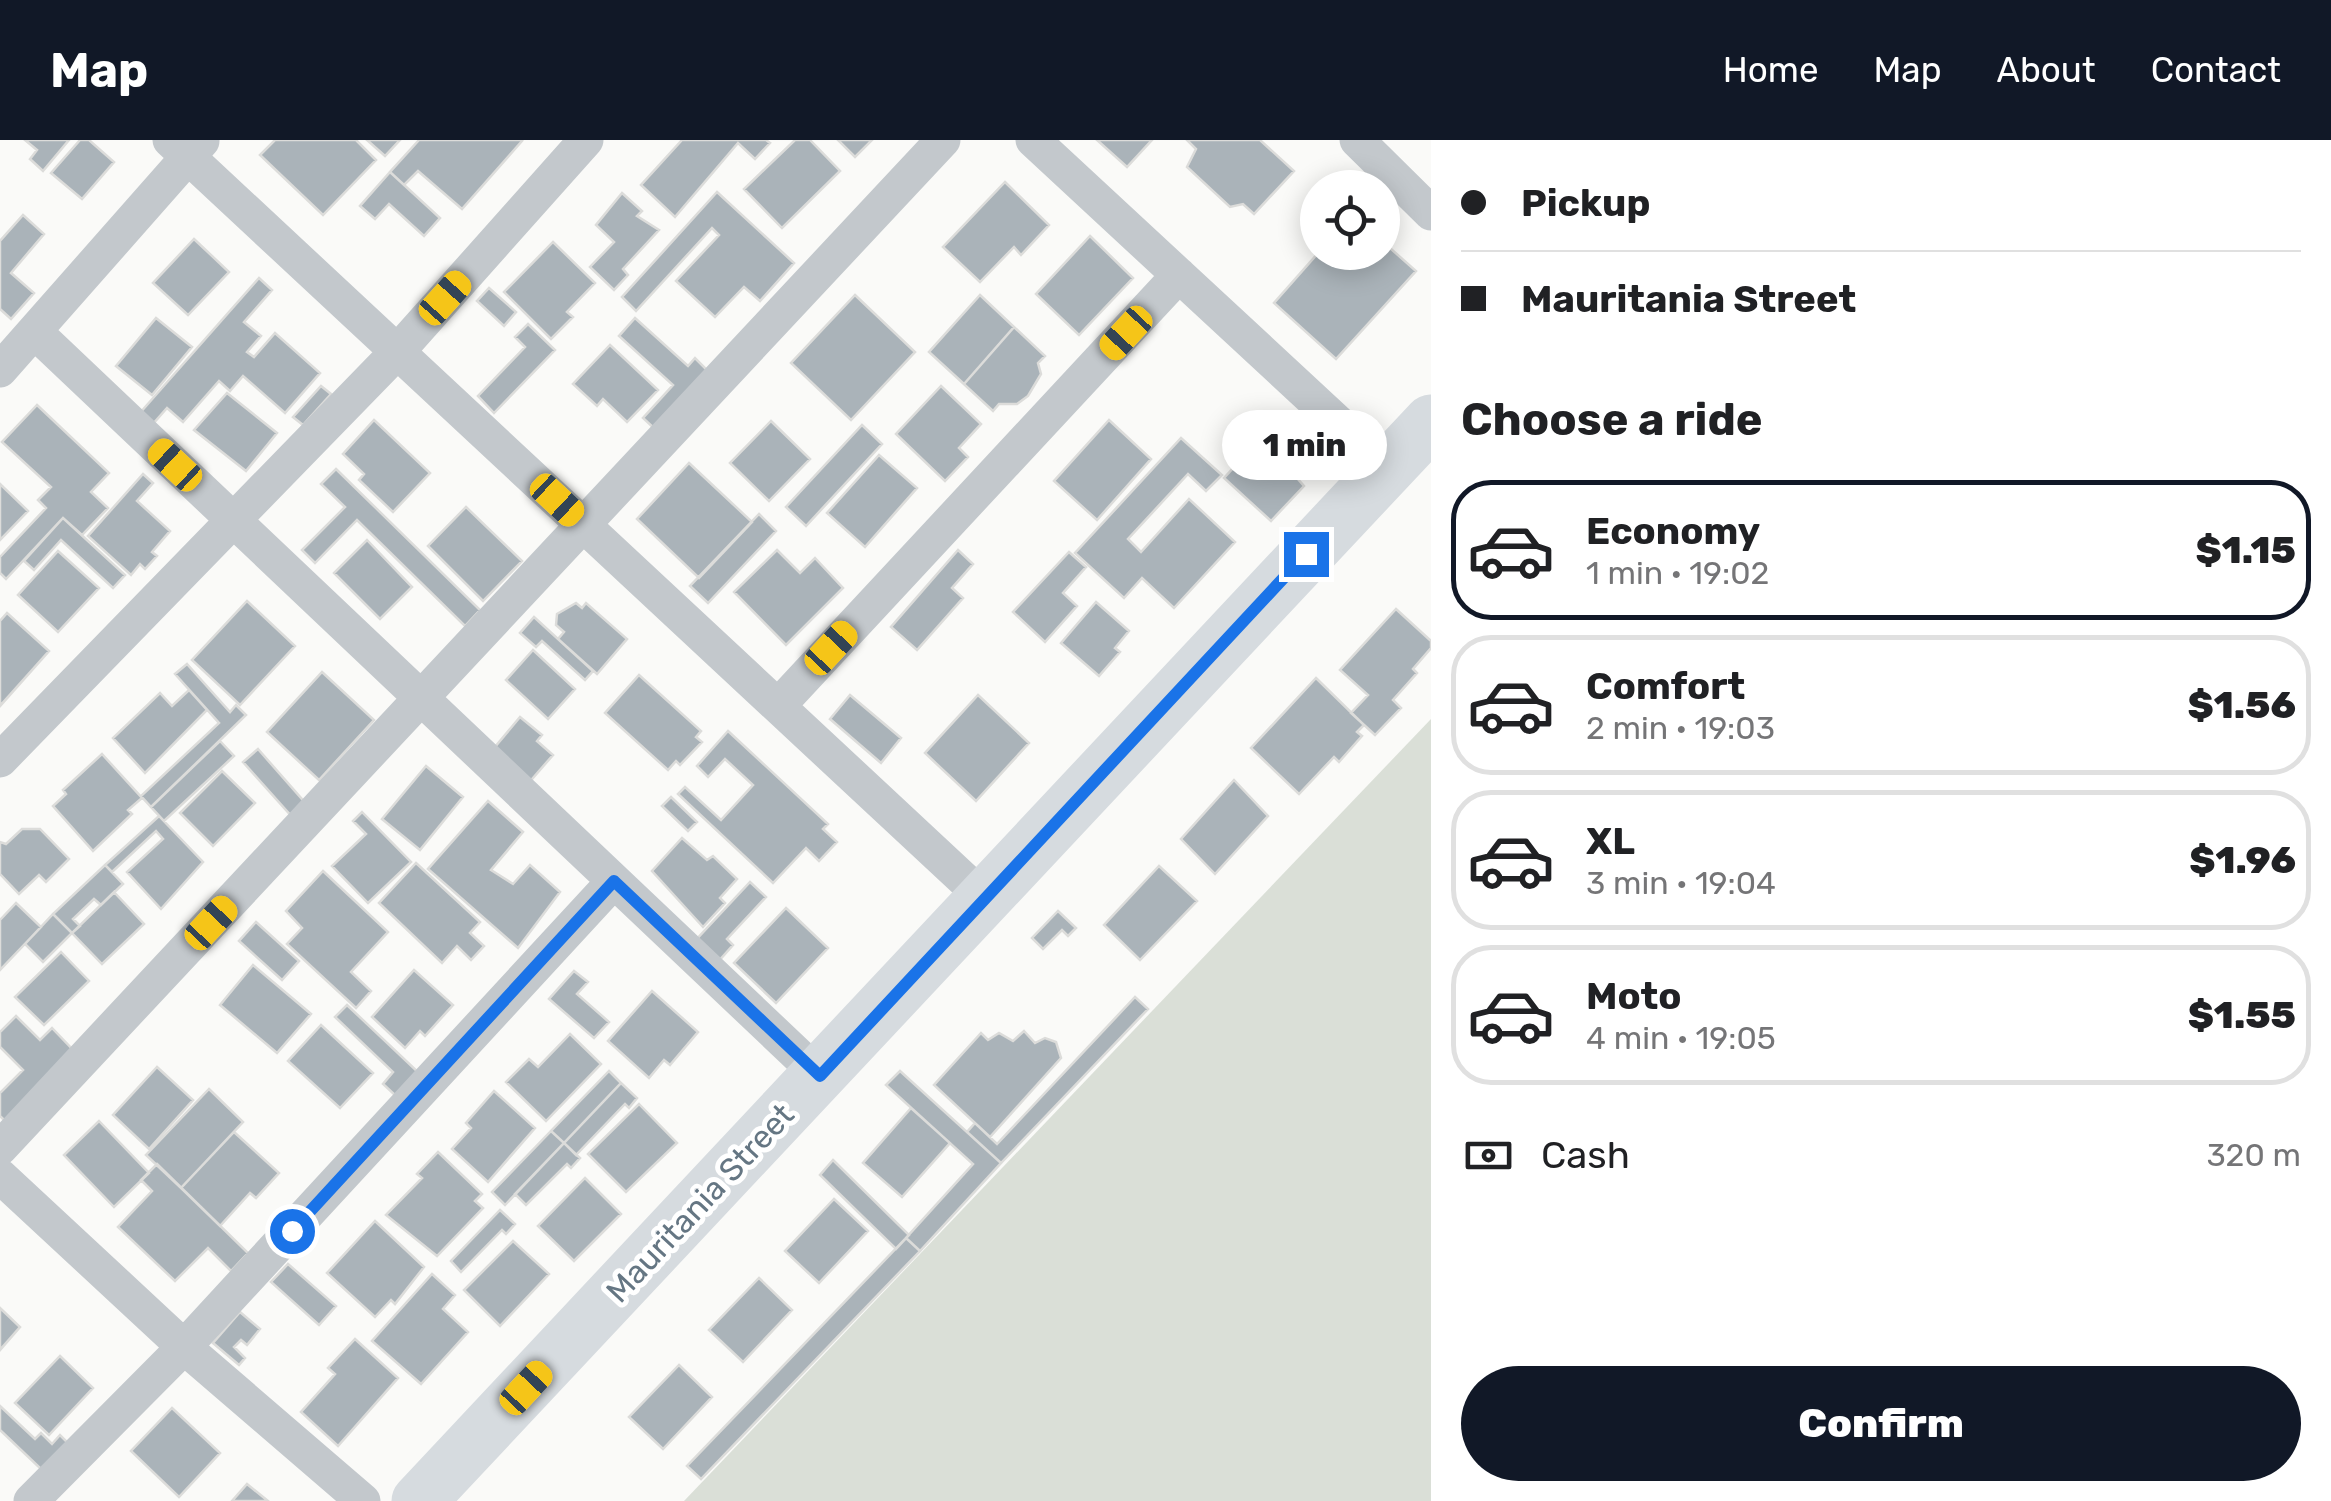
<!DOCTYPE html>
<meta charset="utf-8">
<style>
:root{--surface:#fff;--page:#f2f2f2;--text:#202124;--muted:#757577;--line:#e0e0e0;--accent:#111827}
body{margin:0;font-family:Rubik,sans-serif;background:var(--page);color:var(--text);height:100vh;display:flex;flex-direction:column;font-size:38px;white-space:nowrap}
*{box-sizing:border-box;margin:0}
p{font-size:32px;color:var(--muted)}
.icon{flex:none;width:55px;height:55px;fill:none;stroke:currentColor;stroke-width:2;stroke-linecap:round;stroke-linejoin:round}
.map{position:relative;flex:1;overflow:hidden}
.side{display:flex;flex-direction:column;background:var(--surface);width:900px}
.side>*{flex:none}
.banner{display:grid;align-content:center;height:220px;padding:0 30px;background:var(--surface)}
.buttons{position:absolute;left:1300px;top:30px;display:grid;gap:20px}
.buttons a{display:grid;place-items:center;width:100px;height:100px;border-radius:50%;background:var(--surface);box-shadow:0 5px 25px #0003;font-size:50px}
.end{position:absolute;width:45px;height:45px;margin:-22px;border:12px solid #1a73e8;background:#fff;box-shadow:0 0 0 5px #fff}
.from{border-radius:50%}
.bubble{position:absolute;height:70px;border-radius:35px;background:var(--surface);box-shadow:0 5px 25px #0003;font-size:32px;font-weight:800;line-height:70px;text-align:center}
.car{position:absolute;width:30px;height:60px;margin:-30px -15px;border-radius:12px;box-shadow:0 0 8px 2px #0007;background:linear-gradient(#f5c518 24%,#345 0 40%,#f5c518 0 76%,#345 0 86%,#f5c518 0)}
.banner b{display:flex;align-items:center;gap:35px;height:95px;font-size:38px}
.banner b+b{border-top:2px solid var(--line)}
.banner i{width:25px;height:25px;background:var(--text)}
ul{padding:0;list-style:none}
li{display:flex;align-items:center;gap:30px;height:140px;margin:0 20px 15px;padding:0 10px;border:5px solid var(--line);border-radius:40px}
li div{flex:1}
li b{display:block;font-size:38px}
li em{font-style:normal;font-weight:800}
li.on{border-color:var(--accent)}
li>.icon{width:90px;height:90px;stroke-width:1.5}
h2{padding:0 30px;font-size:45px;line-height:120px}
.pay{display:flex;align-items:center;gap:25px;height:110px;padding:0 30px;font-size:38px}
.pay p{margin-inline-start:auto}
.button{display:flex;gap:20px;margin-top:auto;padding:20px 30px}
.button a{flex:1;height:115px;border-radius:60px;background:var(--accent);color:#fff;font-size:40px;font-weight:800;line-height:115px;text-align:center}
header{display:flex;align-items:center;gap:60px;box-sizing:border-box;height:140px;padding:0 50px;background:var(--accent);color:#fff}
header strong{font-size:48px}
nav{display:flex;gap:55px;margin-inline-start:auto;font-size:35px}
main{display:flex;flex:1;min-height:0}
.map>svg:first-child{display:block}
</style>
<header>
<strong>Map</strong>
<nav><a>Home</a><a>Map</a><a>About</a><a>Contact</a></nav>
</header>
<main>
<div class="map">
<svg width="1431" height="1361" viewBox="0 0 1431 1361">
<rect width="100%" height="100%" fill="#fafaf8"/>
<!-- green -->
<path fill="#dadfd7" d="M1431 579V1361H684Z"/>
<!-- building -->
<path fill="#aab3b9" stroke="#dcdcda" stroke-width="2.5" d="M25 0H69L43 31 30 19 37 10Z
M80 0H89L114 22 82 59 51 33Z
M275 0H356L376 20 323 75 260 15Z
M367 0H400L385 16Z
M419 0H520L522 1 462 69 418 31 404 45 390 32Z
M682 0H766L770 3 755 19 738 3 675 77 641 45Z
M795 0H810L840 31 782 88 744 49Z
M838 0H872L855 17Z
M1097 0H1152L1127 27Z
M1187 0H1260L1294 31 1254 74 1243 64 1230 67 1187 27 1196 9Z
M390 32 440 78 424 96 389 64 375 79 360 66Z
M1005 42 1049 85 1021 115 1014 107 980 142 943 107Z
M717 52 794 123 760 161 744 147 715 177 676 141 719 95 712 88 636 171 622 157Z
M622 53 642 71 637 76 659 90 623 129 628 135 614 150 590 127 614 102 596 85Z
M23 75 44 94 11 133 34 153 11 179 0 169V101Z
M1090 96 1133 138 1079 195 1036 154Z
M194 99 229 132 188 175 153 143Z
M1382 101 1416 131 1336 219 1274 163 1319 112H1382Z
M553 102 595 143 567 172 573 177 551 199 504 152Z
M259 138 272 150 244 182 261 196 247 212 254 217 275 193 320 233 285 273 243 236 230 251 219 241 183 282 167 268 152 285 139 274Z
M489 148 516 172 504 186 477 161Z
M855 155 915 212 851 280 791 223Z
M980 155 1045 216 1038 223 1041 234 1028 256 1017 264H999L993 271 929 212Z
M980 155 1014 187 964 244 929 212Z
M156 178 192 207 152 255 116 226Z
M635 178 688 226 695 218 711 234 658 292 643 278 673 245 619 196Z
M528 184 555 210 494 273 478 256 525 207 515 197Z
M610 205 658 250 627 282 603 259 597 266 573 244Z
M321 246 331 254 303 285 293 277Z
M941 246 981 284 959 308 968 317 945 341 896 294Z
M227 253 277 293 246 331 194 290Z
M37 265 109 333 91 352 108 368 82 395 63 378 6 439 0 433V417L46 368 38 360 51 347 2 302Z
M374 280 430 333 393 372 359 340 364 334 343 314Z
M1109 280 1151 319 1097 380 1054 341Z
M771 281 810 319 769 361 730 323Z
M1275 283 1314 320 1297 338 1304 346 1271 381 1224 338Z
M862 285 882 304 806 386 786 367Z
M1181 298 1222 335 1206 351 1188 334 1128 399 1141 412 1189 359 1235 402 1174 468 1142 438 1124 458 1075 413Z
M879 315 917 348 865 407 827 373Z
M689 323 752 382 699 438 637 379Z
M336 329 480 470 465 486 357 380 315 423 302 410 345 367 321 344Z
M143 334 153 343 137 361 170 391 152 412 157 416 145 429 140 424 131 435 88 396Z
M0 344 28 371 0 400Z
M466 367 522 421 483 461 428 406Z
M759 374 776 391 708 463 690 446Z
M63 378 125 435 113 448 61 400 34 430 24 421Z
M367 400 412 447 380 479 334 433Z
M777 410 800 433 815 418 843 448 786 505 734 452Z
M958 410 973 424 952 448 963 458 917 510 891 487Z
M58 411 99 448 58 492 18 455Z
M1069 412 1086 427 1063 453 1077 466 1045 502 1013 472Z
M247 461 295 506 240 565 192 520Z
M1096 462 1129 491 1115 508 1120 512 1099 536 1061 503Z
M576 463 582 468 586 463 627 499 597 534 558 499 564 492 556 485 557 474Z
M1396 469 1431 501V508L1413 529 1417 533 1393 560 1401 568 1375 595 1351 573 1368 555 1340 530Z
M7 473 49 511 0 566V481Z
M534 477 593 531 585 540 542 501 536 507 520 493Z
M533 510 575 549 548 579 506 540Z
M187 524 230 572 236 565 246 575 151 667 141 656 219 583 175 534Z
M322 532 374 580 319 640 267 592Z
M639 535 701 591 696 597 702 602 680 625 676 621 668 630 605 573Z
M1316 538 1364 585 1357 592 1362 596 1339 622 1334 617 1299 654 1251 608Z
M189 550 207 570 145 633 113 598 160 553 172 566Z
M850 555 901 598 881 623 830 579Z
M978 555 1029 603 976 661 925 613Z
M520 577 542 595 537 601 553 615 526 646 489 614Z
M728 591 828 684 823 689 837 702 819 721 806 708 773 743 678 654 685 647 721 680 753 645 725 619 708 637 697 626Z
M220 601 234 616 164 681 151 667Z
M258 609 308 666 294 679 243 622Z
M102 614 142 658 128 670 132 674 93 711 53 666 66 654 63 650Z
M426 626 463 657 420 710 382 679Z
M222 631 255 663 213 706 180 673Z
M1234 640 1268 676 1215 734 1181 699Z
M671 657 697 682 688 691 662 666Z
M488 661 523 692 491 730 513 744 530 725 560 752 518 808 428 729Z
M362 672 411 722 368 763 332 726 366 694 353 681Z
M159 676 203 722 161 769 127 732 163 699 156 691 112 732 105 725Z
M22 689H40L69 719 46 742 39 735 19 754 0 734V702L6 704Z
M682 698 707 720 713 716 737 739 720 758 725 763 703 787 652 731Z
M416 723 480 782 470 793 484 806 471 820 457 806 442 823 379 763Z
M105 725 123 744 101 765 94 759 73 779 80 786 72 793 53 774Z
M1159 726 1197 761 1140 820 1104 785Z
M323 731 388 792 351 832 371 851 356 868 287 804 302 788 286 771Z
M750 742 766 757 727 799 733 805 717 823 694 802Z
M114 752 144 784 102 824 72 793Z
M16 763 41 787 0 830V780Z
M786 768 828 808 776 863 734 823Z
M1058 771 1076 788 1068 796 1062 790 1043 809 1032 798Z
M53 774 72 793 43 822 25 804Z
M256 782 299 821 282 840 239 801Z
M61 812 89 841 44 885 15 857Z
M253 825 311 874 277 913 220 865Z
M414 830 453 865 425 896 420 891 405 908 372 877Z
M574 831 588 842 577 854 609 882 594 898 549 859Z
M652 851 698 892 670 925 664 920 649 938 608 901Z
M1135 857 1148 869 1001 1023 967 992 975 983 997 1004Z
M347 865 419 933 397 957 383 944 393 932 335 877Z
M16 876 40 900 52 888 76 913 7 983 0 976V953L23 930 0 907V892Z
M321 885 373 933 340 968 288 921Z
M1024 891 1035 903 1045 898 1056 902 1061 918 990 997 934 945 981 893 988 900 999 893 1013 901Z
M570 894 601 924 546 981 506 942 529 919 538 927Z
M157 927 193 960 149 1009 113 975Z
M609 931 621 943 564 1003 551 991Z
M900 931 1001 1023 920 1111 906 1098 973 1024 886 945Z
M621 943 637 958 629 968 625 964 576 1015 564 1003Z
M209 949 243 982 181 1048 146 1015Z
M494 951 535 988 488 1042 452 1009 471 988 466 983Z
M639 964 677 1003 626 1052 588 1014Z
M911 968 950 1003 902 1057 863 1023Z
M99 981 149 1033 114 1067 64 1015Z
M551 991 564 1003 505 1065 492 1052Z
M234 992 279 1033 256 1058 250 1053 220 1086 181 1048Z
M564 1003 580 1018 571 1028 567 1024 526 1065 515 1054Z
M438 1012 482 1054 475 1061 483 1068 437 1116 386 1075 422 1038 417 1034Z
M833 1020 909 1095 896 1109 820 1035Z
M157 1024 248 1113 231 1131 208 1108 175 1141 118 1087 152 1051 141 1040Z
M585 1038 621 1074 574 1121 538 1086Z
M834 1059 868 1091 819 1143 785 1111Z
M500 1070 515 1084 506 1094 502 1090 461 1132 451 1121Z
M375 1081 424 1127 395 1164 391 1160 375 1177 327 1133Z
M906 1098 920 1111 701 1339 687 1326Z
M513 1101 549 1134 500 1186 464 1150Z
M288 1124 336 1166 319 1185 271 1142Z
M432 1134 455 1155 443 1169 468 1192 421 1244 372 1201Z
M759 1138 792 1170 743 1222 709 1190Z
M0 1168 20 1187 0 1210Z
M240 1172 260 1189 247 1205 241 1200 234 1207 245 1218 239 1225 213 1203Z
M355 1199 398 1238 338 1306 301 1272 335 1234 328 1228Z
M60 1216 93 1248 49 1295 15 1263Z
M679 1225 712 1257 663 1309 629 1277Z
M0 1266 35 1299 41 1293 52 1304 60 1295 68 1303 42 1330 0 1290Z
M172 1268 220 1313 179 1357 131 1311Z
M247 1344 268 1361H232Z"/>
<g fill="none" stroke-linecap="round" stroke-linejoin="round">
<!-- minor -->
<path stroke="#c3c8cc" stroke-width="35" d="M170 0 986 760
M1033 0 1387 328
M1357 0 1431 73
M35 192 820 936
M0 230 202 1
M778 566 1179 135
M0 620 398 211 586 0
M0 1008 943 0
M0 1036 184 1207 363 1361
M31 1361 184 1207 614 741"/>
<!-- primary -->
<path stroke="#d6dbdf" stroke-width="55" d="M419 1361 1431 282"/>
</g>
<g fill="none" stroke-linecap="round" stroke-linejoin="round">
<!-- route -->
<path stroke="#1a73e8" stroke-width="12" d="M292 1091 614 741 820 936 1306 414"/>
</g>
<g text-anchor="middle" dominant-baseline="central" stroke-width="10" stroke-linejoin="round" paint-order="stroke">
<!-- street labels -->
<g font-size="32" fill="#657683" stroke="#fff">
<text transform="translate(700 1063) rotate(-47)">Mauritania Street</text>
</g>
</g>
</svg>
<div class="buttons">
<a><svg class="icon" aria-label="locate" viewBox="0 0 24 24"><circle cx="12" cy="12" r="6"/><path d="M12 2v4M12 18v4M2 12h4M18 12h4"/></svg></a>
</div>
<i class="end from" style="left:292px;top:1091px"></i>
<i class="end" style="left:1306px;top:414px"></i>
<div class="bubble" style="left:1222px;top:270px;width:165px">1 min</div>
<i class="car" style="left:445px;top:158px;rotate:42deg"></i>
<i class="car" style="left:1126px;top:193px;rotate:223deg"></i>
<i class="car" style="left:175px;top:325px;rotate:313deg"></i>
<i class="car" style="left:557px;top:360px;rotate:133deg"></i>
<i class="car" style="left:831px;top:508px;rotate:43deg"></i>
<i class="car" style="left:211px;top:783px;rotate:43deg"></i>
<i class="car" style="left:526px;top:1248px;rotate:43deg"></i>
</div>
<section class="side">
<div class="banner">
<b><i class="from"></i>Pickup</b>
<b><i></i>Mauritania Street</b>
</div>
<h2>Choose a ride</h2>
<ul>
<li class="on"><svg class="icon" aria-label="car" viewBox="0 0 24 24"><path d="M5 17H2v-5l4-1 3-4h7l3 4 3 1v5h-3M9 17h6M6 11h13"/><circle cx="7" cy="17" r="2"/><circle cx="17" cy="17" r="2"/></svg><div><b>Economy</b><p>1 min · 19:02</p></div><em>$1.15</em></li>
<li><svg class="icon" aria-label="car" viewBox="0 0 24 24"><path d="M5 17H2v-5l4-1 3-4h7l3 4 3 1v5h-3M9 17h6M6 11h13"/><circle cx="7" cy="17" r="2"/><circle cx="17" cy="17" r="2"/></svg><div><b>Comfort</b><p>2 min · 19:03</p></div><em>$1.56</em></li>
<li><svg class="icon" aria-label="car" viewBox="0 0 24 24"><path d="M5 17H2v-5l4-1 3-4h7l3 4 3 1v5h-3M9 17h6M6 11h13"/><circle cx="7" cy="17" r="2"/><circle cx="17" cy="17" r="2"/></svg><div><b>XL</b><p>3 min · 19:04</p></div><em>$1.96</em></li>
<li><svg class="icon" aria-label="car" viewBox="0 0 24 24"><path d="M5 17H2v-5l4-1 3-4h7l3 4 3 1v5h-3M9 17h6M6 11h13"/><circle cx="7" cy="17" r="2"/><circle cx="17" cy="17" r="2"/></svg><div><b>Moto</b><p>4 min · 19:05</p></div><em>$1.55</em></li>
</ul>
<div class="pay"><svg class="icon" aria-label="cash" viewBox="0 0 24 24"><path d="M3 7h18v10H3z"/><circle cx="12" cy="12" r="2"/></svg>Cash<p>320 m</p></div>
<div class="button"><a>Confirm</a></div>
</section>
</main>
